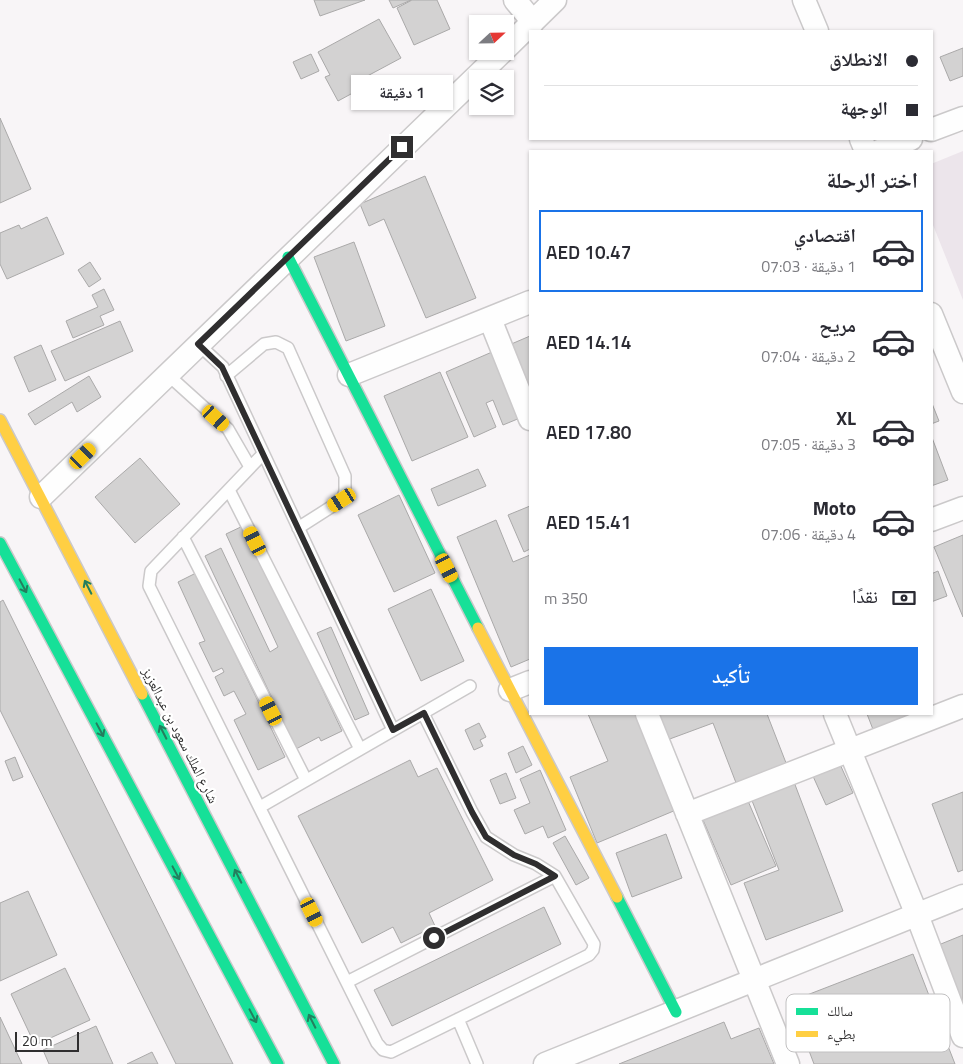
<!DOCTYPE html>
<html lang="ar">
<meta charset="utf-8">
<style>
:root{--surface:#fff;--page:#f7f7f7;--text:#2b2b33;--muted:#7c7c81;--line:#e1e1e2;--accent:#1a73e8}
body{margin:0;font-family:"Titillium Web","Noto Naskh Arabic",sans-serif;background:var(--page);color:var(--text);direction:rtl;height:100vh;display:flex;flex-direction:column;font-size:19px;white-space:nowrap}
*{box-sizing:border-box;margin:0}
p{font-size:16px;color:var(--muted)}
.icon{flex:none;width:28px;height:28px;fill:none;stroke:currentColor;stroke-width:2;stroke-linecap:round;stroke-linejoin:round}
.map{position:relative;flex:1;overflow:hidden;direction:ltr}
.sheet{position:absolute;left:529px;top:150px;width:404px;height:565px;display:flex;flex-direction:column;background:var(--surface);border-radius:0px;box-shadow:0 1px 4px #0004;direction:rtl}
.sheet>*{flex:none}
.hud{position:absolute;left:529px;top:30px;width:404px;height:110px;border-radius:0px;box-shadow:0 1px 4px #0004;direction:rtl;display:grid;align-content:center;height:110px;padding:0 15px;background:var(--surface)}
.needle{width:32px;rotate:68deg}
.tools{position:absolute;left:469px;top:15px;display:grid;gap:10px}
.tools a{display:grid;place-items:center;width:45px;height:45px;border-radius:0px;background:var(--surface);box-shadow:0 1px 4px #0004;font-size:25px}
.scale{position:absolute;left:15px;bottom:12px;width:64px;box-sizing:border-box;padding-left:5px;border:2px solid #2f2e2f;border-top:0;font-size:14px;line-height:18px;white-space:nowrap;color:#2f2e2f;-webkit-text-stroke:4px #fff;paint-order:stroke}
.end{position:absolute;width:22px;height:22px;margin:-11px;border:6px solid #2f2e2f;background:#fff;box-shadow:0 0 0 2px #fff}
.from{border-radius:50%}
.bubble{position:absolute;height:35px;border-radius:0px;background:var(--surface);box-shadow:0 1px 4px #0004;font-size:16px;font-weight:600;line-height:35px;text-align:center;direction:rtl}
.car{position:absolute;width:15px;height:30px;margin:-15px -8px;border-radius:6px;box-shadow:0 0 4px 1px #0007;background:linear-gradient(#f5c518 24%,#345 0 40%,#f5c518 0 76%,#345 0 86%,#f5c518 0)}
.hud b{display:flex;align-items:center;gap:18px;height:48px;font-size:19px}
.hud b+b{border-top:1px solid var(--line)}
.hud i{width:12px;height:12px;background:var(--text)}
ul{padding:0;list-style:none}
li{display:flex;align-items:center;gap:15px;height:82px;margin:0 10px 8px;padding:0 5px;border:2px solid transparent;border-radius:0px}
li div{flex:1}
li b{display:block;font-size:19px}
li em{font-style:normal;font-weight:600}
li.current{border-color:var(--accent)}
li>.icon{width:45px;height:45px;stroke-width:1.5}
h2{padding:0 15px;font-size:22px;line-height:60px}
.pay{display:flex;align-items:center;gap:12px;height:55px;padding:0 15px;font-size:19px}
.pay p{margin-inline-start:auto}
.primary-button{display:flex;gap:10px;margin-top:auto;padding:10px 15px}
.primary-button a{flex:1;height:58px;border-radius:0px;background:var(--accent);color:#fff;font-size:20px;font-weight:600;line-height:58px;text-align:center}
.map>svg:first-child{display:block}
</style>
<div class="map">
<svg width="963" height="1064" viewBox="0 0 963 1064">
<rect width="100%" height="100%" fill="#f8f5f7"/>
<!-- built -->
<path fill="#ece5eb" d="M963 151V300L931 220V164Z"/>
<!-- building -->
<path fill="#d3d2d2" stroke="#aaa9a9" d="M314 0H365L320 16Z
M389 0H411L393 8Z
M412 0H437L450 29 414 45 397 8Z
M379 19 401 58 358 81 362 88 338 101 325 77 330 75 318 52Z
M963 48V76L950 81 940 57Z
M311 54 319 71 301 79 293 62Z
M0 118 31 189 0 203Z
M425 176 476 298 426 318 384 219 369 226 360 204Z
M47 217 64 254 7 279 0 264V233L19 225 21 229Z
M354 242 385 326 346 341 314 257Z
M90 262 101 279 89 287 78 270Z
M104 289 114 310 100 316 104 325 73 338 66 321 98 307 92 295Z
M120 321 133 351 65 381 51 351Z
M530 336V397L509 345Z
M41 345 56 380 29 392 14 357Z
M492 352 520 418 503 425 493 400 486 403 496 427 474 437 446 372Z
M440 372 468 437 412 461 384 396Z
M89 376 101 397 77 412 72 402 35 425 28 414Z
M931 401 939 421 931 424Z
M931 435 948 480 931 486Z
M140 458 180 504 135 543 95 497Z
M478 469 486 486 438 506 431 489Z
M399 495 435 573 394 592 358 515Z
M530 506V549L524 552 508 515Z
M496 520 513 562 530 555V659L511 667 457 537Z
M245 525 342 731 321 741 319 737 296 749 205 556 221 548 270 652 278 647 226 534Z
M963 535V617L934 547Z
M938 571 947 596 931 602V574Z
M196 573 285 757 258 770 234 720 246 714 234 691 224 696 215 677 224 672 222 668 213 672 199 643 205 641 178 582Z
M431 589 464 661 421 681 388 609Z
M3 600 233 1064H176L0 710V602Z
M331 627 369 714 355 720 317 633Z
M588 714H636L676 810 597 843 570 777 608 761Z
M657 714H767L788 768 738 788 713 723 667 740Z
M867 714H922L874 732Z
M479 723 486 737 480 740 483 746 474 750 465 730Z
M523 746 532 765 516 773 508 753Z
M15 757 23 777 13 781 5 761Z
M410 760 418 777 437 768 493 880 429 913 435 926 401 943 393 927 362 943 298 816Z
M839 762 853 793 826 805 812 774Z
M540 770 566 830 548 838 543 826 525 834 514 810 530 803 520 779Z
M506 773 516 798 500 804 490 780Z
M794 782 843 911 766 940 744 883 779 870 751 798Z
M963 792V870L958 872 932 804Z
M748 801 776 866 731 885 703 820Z
M666 834 682 878 632 897 616 853Z
M565 836 589 878 576 885 553 843Z
M28 891 57 955 0 981V903Z
M544 907 561 944 392 1026 374 990Z
M963 935V1010L936 946Z
M913 954 930 998 891 1013 894 1020 932 1005 955 1064H814L800 1027 828 1017 825 1007 814 1012 807 995Z
M65 968 90 1020 35 1045 11 994Z
M0 1017 22 1064H0Z
M724 1022 731 1039 759 1028 774 1064H619Z
M96 1026 113 1064H49L43 1050Z
M152 1052 158 1064H127Z"/>
<g fill="none" stroke-linecap="round" stroke-linejoin="round">
<defs>
<path id="lane" d="M198 344 223 367 393 730
M167 374 228 429 250 467
M226 376 264 344 276 342 288 348 345 476V491L342 500 298 528
M263 454 151 571 149 586 377 1043 383 1050 391 1052 589 955 593 950 594 944 555 876 536 864 514 855 486 837 472 812 423 713
M229 490 360 749
M183 537 306 780
M260 807 470 686
M347 982 555 876
M458 1019 477 1064"/>
<path id="street" d="M515 0 533 22
M804 0 817 31
M505 49 555 0
M931 130 963 118
M861 139 866 151
M879 151 911 139
M931 314 963 392
M490 319 530 419
M349 375 530 302
M41 497 503 51
M931 520 963 508
M510 690 530 682
M647 714 788 1064
M835 714 917 915 963 1036
M687 814 963 706
M545 1064 963 896"/>
<path id="fast" d="M288 257 478 628
M0 543 278 1064
M142 694 334 1064
M617 897 676 1012"/>
<path id="slow" d="M0 420 142 694
M478 628 617 897"/>
</defs>
<!-- lane casing -->
<use href="#lane" stroke="#cbc9ca" stroke-width="14"/>
<!-- street casing -->
<use href="#street" stroke="#cbc9ca" stroke-width="25"/>
<!-- fast casing -->
<use href="#fast" stroke="#cbc9ca" stroke-width="14"/>
<!-- slow casing -->
<use href="#slow" stroke="#cbc9ca" stroke-width="14"/>
<!-- lane -->
<use href="#lane" stroke="#fefefe" stroke-width="11"/>
<!-- street -->
<use href="#street" stroke="#fefefe" stroke-width="22"/>
<!-- fast -->
<use href="#fast" stroke="#16e098" stroke-width="11"/>
<!-- slow -->
<use href="#slow" stroke="#ffcf43" stroke-width="11"/>
</g>
<!-- one-way arrows -->
<defs><path id="oneway-shaft" d="M-6 0H5M1.5-3L5.5 0L1.5 3" fill="none" stroke-width="1.6" stroke-linecap="round" stroke-linejoin="round" transform="scale(1.25)"/></defs>
<g stroke="#247e5e">
<use href="#oneway-shaft" transform="translate(23 586) rotate(62)"/>
<use href="#oneway-shaft" transform="translate(88 587) rotate(-117)"/>
<use href="#oneway-shaft" transform="translate(100 730) rotate(62)"/>
<use href="#oneway-shaft" transform="translate(163 732) rotate(-117)"/>
<use href="#oneway-shaft" transform="translate(176 873) rotate(62)"/>
<use href="#oneway-shaft" transform="translate(238 876) rotate(-117)"/>
<use href="#oneway-shaft" transform="translate(253 1016) rotate(62)"/>
<use href="#oneway-shaft" transform="translate(312 1021) rotate(-117)"/>
</g>
<g fill="none" stroke-linecap="round" stroke-linejoin="round">
<!-- route -->
<path stroke="#2f2e2f" stroke-width="6" d="M402 147 198 344 222 367 393 730 424 713 472 812 486 837 514 855 536 864 555 876 434 938"/>
</g>
<g text-anchor="middle" dominant-baseline="central" stroke-width="4.5" stroke-linejoin="round" paint-order="stroke">
<!-- street labels -->
<g font-size="14" fill="#2f2e2f" stroke="#fff">
<text transform="translate(181 735) rotate(63)">شارع الملك سعود بن عبدالعزيز</text>
</g>
</g>
<!-- legend -->
<rect x="786" y="994" width="164" height="58" rx="8" fill="#fff" stroke="#c1c0c1" stroke-width="1"/>
<rect x="796" y="1008" width="22" height="7" fill="#16e098"/>
<rect x="796" y="1031" width="22" height="6" fill="#ffcf43"/>
<g font-size="14" fill="#2f2e2f">
<text x="827" y="1016">سالك</text>
<text x="827" y="1039">بطيء</text>
</g>
</svg>
<div class="tools">
<a><svg class="needle" viewBox="-14 -14 28 28"><path d="M0-13l5 13h-10z" fill="#e53935"/><path d="M0 13l5-13h-10z" fill="#7c7c81"/></svg></a>
<a><svg class="icon" aria-label="layers" viewBox="0 0 24 24"><path d="M12 4l9 5-9 5-9-5zM3 14l9 5 9-5"/></svg></a>
</div>
<div class="scale">20 m</div>
<i class="end from" style="left:434px;top:938px"></i>
<i class="end" style="left:402px;top:147px"></i>
<div class="bubble" style="left:351px;top:75px;width:102px">1 دقيقة</div>
<i class="car" style="left:216px;top:418px;rotate:132deg"></i>
<i class="car" style="left:83px;top:456px;rotate:46deg"></i>
<i class="car" style="left:342px;top:500px;rotate:238deg"></i>
<i class="car" style="left:255px;top:541px;rotate:333deg"></i>
<i class="car" style="left:447px;top:568px;rotate:153deg"></i>
<i class="car" style="left:271px;top:711px;rotate:333deg"></i>
<i class="car" style="left:312px;top:912px;rotate:154deg"></i>
<div class="hud">
<b><i class="from"></i>الانطلاق</b>
<b><i></i>الوجهة</b>
</div>
<section class="sheet">
<h2>اختر الرحلة</h2>
<ul>
<li class="current"><svg class="icon" aria-label="car" viewBox="0 0 24 24"><path d="M5 17H2v-5l4-1 3-4h7l3 4 3 1v5h-3M9 17h6M6 11h13"/><circle cx="7" cy="17" r="2"/><circle cx="17" cy="17" r="2"/></svg><div><b>اقتصادي</b><p>1 دقيقة · 07:03</p></div><em>AED 10.47</em></li>
<li><svg class="icon" aria-label="car" viewBox="0 0 24 24"><path d="M5 17H2v-5l4-1 3-4h7l3 4 3 1v5h-3M9 17h6M6 11h13"/><circle cx="7" cy="17" r="2"/><circle cx="17" cy="17" r="2"/></svg><div><b>مريح</b><p>2 دقيقة · 07:04</p></div><em>AED 14.14</em></li>
<li><svg class="icon" aria-label="car" viewBox="0 0 24 24"><path d="M5 17H2v-5l4-1 3-4h7l3 4 3 1v5h-3M9 17h6M6 11h13"/><circle cx="7" cy="17" r="2"/><circle cx="17" cy="17" r="2"/></svg><div><b>XL</b><p>3 دقيقة · 07:05</p></div><em>AED 17.80</em></li>
<li><svg class="icon" aria-label="car" viewBox="0 0 24 24"><path d="M5 17H2v-5l4-1 3-4h7l3 4 3 1v5h-3M9 17h6M6 11h13"/><circle cx="7" cy="17" r="2"/><circle cx="17" cy="17" r="2"/></svg><div><b>Moto</b><p>4 دقيقة · 07:06</p></div><em>AED 15.41</em></li>
</ul>
<div class="pay"><svg class="icon" aria-label="cash" viewBox="0 0 24 24"><path d="M3 7h18v10H3z"/><circle cx="12" cy="12" r="2"/></svg>نقدًا<p>350 m</p></div>
<div class="primary-button"><a>تأكيد</a></div>
</section>
</div>
